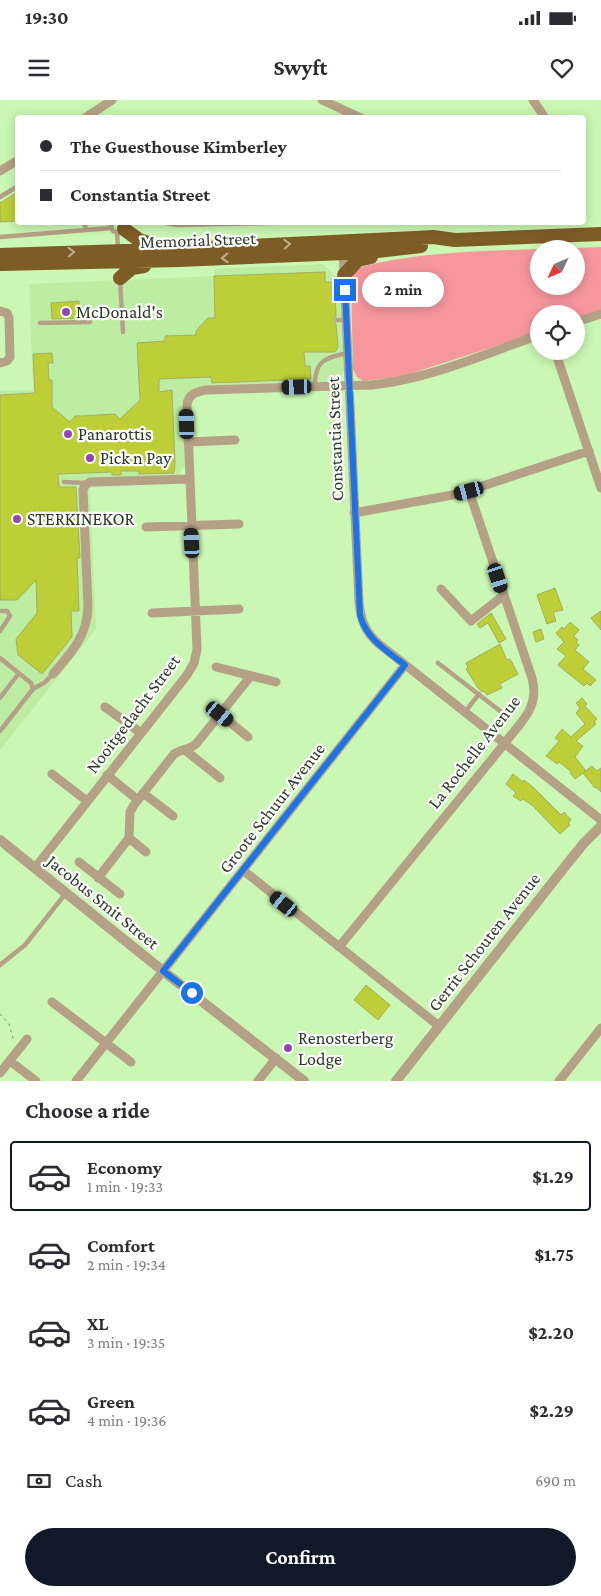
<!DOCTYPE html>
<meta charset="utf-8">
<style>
:root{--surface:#fff;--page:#f7f7f7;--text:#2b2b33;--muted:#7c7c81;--line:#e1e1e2;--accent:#111827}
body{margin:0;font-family:"Crimson Pro",serif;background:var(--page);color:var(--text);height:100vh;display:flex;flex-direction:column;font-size:19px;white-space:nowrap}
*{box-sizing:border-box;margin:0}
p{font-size:16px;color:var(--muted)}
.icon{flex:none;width:28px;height:28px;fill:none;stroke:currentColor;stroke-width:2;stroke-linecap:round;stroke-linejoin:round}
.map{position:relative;height:981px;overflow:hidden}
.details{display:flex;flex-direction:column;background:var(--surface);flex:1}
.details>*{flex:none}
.top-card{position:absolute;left:15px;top:15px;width:571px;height:110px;border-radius:5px;box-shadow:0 2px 12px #0003;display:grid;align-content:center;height:110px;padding:0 25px;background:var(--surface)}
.needle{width:32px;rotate:226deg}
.fabs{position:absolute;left:530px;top:140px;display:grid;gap:10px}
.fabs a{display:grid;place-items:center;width:55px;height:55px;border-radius:50%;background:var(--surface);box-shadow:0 2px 12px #0003;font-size:25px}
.end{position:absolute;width:22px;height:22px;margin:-11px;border:6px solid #1a73e8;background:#fff;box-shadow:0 0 0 2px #fff}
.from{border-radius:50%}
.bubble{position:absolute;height:35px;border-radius:18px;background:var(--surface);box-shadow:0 2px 12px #0003;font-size:16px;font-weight:700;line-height:35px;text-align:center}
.car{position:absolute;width:15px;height:30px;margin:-15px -8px;border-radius:6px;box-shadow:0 0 4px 1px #0007;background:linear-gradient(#222 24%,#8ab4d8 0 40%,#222 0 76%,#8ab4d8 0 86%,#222 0)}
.top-card b{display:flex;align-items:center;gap:18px;height:48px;font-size:19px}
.top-card b+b{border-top:1px solid var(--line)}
.top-card i{width:12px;height:12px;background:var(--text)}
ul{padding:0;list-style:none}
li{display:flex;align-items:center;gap:15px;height:70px;margin:0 10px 8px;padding:0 15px;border:2px solid transparent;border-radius:5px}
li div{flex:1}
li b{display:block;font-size:19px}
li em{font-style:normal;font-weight:700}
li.on{border-color:var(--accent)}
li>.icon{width:45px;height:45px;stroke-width:1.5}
h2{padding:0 25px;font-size:22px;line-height:60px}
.pay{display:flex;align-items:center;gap:12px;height:55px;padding:0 25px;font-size:19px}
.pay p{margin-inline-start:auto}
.action{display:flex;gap:10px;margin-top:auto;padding:10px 25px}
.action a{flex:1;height:58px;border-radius:30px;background:var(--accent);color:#fff;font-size:20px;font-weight:700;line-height:58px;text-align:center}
.status{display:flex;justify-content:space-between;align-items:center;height:35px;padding:0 25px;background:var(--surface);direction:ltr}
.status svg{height:14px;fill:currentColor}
header{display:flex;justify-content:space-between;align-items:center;height:65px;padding:0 25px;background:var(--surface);font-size:22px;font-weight:700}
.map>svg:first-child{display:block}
</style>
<div class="status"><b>19:30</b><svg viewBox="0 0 49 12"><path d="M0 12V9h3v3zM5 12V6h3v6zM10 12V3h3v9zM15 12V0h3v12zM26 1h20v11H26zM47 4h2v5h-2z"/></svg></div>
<header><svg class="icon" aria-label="menu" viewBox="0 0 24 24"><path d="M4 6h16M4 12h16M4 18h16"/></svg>Swyft<svg class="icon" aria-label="heart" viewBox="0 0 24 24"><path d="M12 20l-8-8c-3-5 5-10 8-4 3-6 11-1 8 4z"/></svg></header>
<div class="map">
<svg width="601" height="981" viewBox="0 0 601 981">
<rect width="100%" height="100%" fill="#caf7b3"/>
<!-- built -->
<path fill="#bdeda3" d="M323 164 340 181 344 270 342 275 338 280 333 281 209 287 191 290 188 292 182 303 185 364 180 373 176 376V383L90 388 96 529 0 650V291L33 290 29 184 214 176 215 169Z"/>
<!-- green -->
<path fill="#f6979e" d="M601 147V210L576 219V214H539V232L400 277 363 281 357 277 353 269 351 179 357 168C416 152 478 151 539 149V186H576V149H550Z"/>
<!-- building -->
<path fill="#bece37" stroke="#a4ae62" d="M18 92V121L0 122V103Z
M325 172V182H335L336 216 333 220 336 224 338 247 335 252H304L305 266H310L311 279 212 283 211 277 159 279V292L172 290 175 363 174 373 139 374V371H121V375H112V372L58 374 59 387H76L80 458H77L79 511H71L72 537 42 574 18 555 16 539 37 513 36 480 17 500H0V295L35 293 33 254 52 253 53 263H48L49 280H52V307L70 322 75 316H82L115 314 120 319 140 300 137 243 165 241V236L196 235V231L208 218H215L214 176Z
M79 201 80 218 52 219 51 203Z
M555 488 563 510 553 512 556 521 547 524 537 495Z
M601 511V530L591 518Z
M491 513 506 539 499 543 488 523 480 528 477 524Z
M570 522 579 530 574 536 578 540 576 543 579 545 575 550 589 562 583 569 596 580 590 586 587 583 584 586 558 565 566 556 557 549 564 542 556 533 562 527 564 529Z
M541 529 544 539 536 542 533 532Z
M500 544 507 560 510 559 518 574 500 584 502 588 487 595 484 591 482 592 478 588 466 569 468 568 466 563Z
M582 598 587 604 585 606 597 619 594 621 596 624 576 641 583 646 575 657 586 671 575 679 570 673 572 672 559 662 557 664 546 656 559 641 555 638 562 629 571 637 585 624 576 613 580 608 576 603Z
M592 666 597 671 601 668V692L596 687 595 688 583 673Z
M513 674 523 682 524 680 534 688 561 715 564 712 571 720 568 723 570 725 560 734 533 706 523 699 521 701 513 696 516 693 506 684Z
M366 885 390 905 378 920 354 900Z"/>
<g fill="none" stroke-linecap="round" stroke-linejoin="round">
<!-- path -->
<path stroke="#729063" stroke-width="1" stroke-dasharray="2.5 4" stroke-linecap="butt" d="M0 914 9 924 14 942"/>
<!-- service -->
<path stroke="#b5a185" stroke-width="4.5" d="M0 97 18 86
M83 122 87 130
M113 122 111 126 113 131 119 133
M161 122 176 125 309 122
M117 133 118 149
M0 137 111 128
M120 179 123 232
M337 220H346
M40 223 90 222
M315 286C314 261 326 257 348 253
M64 382 87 383
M0 511H7L10 516 0 531
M0 558 31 583 33 589
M438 563 504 614
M0 598 19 573
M465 612 479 594
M0 631 33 589 44 583 53 574
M0 865 25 845 66 793"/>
<!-- minor -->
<path stroke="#b5a185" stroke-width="9" d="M322 0 361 18
M533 0 545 18
M85 18 112 0
M0 71 18 60
M343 150 359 503C361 520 365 532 379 544L601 720
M0 211 7 213 9 218 10 257 7 261 0 263
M576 222 601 214
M555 251 601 388
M188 342 235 340
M354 413 458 394 589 351
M146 427 239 424
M441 489 471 521 504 495
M152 513 239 509
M216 567 276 582
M53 574C71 553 88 535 88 506L83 390 85 385 90 382 189 379
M105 607 141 633
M220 614 248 637
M185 650 220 678
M52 674 87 701
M107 675 138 700
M143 693 173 716
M129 738 146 752
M79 762 120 794
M35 768 187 575 194 563 197 549 187 305C188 294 196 292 206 290L372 285C429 279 485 254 539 235
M244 771 439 926
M98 778 129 738 130 712 134 705 174 654C181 649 189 650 196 644L250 577
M339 847 505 643C521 621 540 608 532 578L469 391
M52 902 131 962
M10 961 36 981
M0 973 27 939
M76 981 405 565
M258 981 276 958
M559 981 601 928"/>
<!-- tertiary -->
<path stroke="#b5a185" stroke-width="10" d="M0 740 163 871 304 981
M396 981 567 764 584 743 601 726"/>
<!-- trunk -->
<path stroke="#7e5c25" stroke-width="14" d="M124 129 139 140 158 146
M0 155 186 149 415 138 433 137 455 140 601 134
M0 164 179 160 369 152 421 146
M344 175 358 160 371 157
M120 178 132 168 144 166"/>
</g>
<!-- one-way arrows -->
<defs><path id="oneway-chevron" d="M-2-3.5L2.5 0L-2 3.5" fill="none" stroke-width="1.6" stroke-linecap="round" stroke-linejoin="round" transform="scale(1.25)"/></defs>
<g stroke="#beae92">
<use href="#oneway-chevron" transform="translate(287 144) rotate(-3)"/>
<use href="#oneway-chevron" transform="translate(71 152) rotate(-2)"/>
<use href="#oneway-chevron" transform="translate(225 158) rotate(178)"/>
</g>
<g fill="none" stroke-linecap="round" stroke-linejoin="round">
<!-- route -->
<path stroke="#1a73e8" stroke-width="6" d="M192 893 163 871 405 565C387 551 366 539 360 515L345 190"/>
</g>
<!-- markers -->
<g fill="#9544b4" stroke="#fff" stroke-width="2">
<circle cx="66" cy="212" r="5"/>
<circle cx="68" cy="334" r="5"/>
<circle cx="90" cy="358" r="5"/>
<circle cx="17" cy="419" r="5"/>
<circle cx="288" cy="948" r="5"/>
</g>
<g text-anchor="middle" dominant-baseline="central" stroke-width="4.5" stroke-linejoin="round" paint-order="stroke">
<!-- street labels -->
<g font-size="18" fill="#293b20" stroke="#fff">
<text transform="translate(198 140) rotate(-2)">Memorial Street</text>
<text transform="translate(335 339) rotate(-92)">Constantia Street</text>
<text transform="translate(133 614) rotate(-53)">Nooitgedacht Street</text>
<text transform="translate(474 652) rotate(-52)">La Rochelle Avenue</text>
<text transform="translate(272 708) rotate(-52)">Groote Schuur Avenue</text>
<text transform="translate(103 802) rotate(39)">Jacobus Smit Street</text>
<text transform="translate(484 842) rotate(-52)">Gerrit Schouten Avenue</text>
</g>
<!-- poi labels -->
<g font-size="18" fill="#293b20" stroke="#fff" text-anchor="start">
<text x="76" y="212">McDonald's</text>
<text x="78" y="334">Panarottis</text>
<text x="100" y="358">Pick n Pay</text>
<text x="27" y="419">STERKINEKOR</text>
<text x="298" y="938">Renosterberg<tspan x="298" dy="21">Lodge</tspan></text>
</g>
</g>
</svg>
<div class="fabs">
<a><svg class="needle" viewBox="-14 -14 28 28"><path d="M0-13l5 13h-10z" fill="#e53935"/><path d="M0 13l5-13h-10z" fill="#7c7c81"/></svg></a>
<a><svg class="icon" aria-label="locate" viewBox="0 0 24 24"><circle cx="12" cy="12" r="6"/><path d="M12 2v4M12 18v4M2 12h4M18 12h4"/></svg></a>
</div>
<i class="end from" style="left:192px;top:893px"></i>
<i class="end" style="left:345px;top:190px"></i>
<div class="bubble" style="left:362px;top:172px;width:82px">2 min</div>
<i class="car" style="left:297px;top:287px;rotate:268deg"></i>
<i class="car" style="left:187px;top:324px;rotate:358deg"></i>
<i class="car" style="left:469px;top:391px;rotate:255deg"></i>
<i class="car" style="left:192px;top:443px;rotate:357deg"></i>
<i class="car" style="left:498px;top:478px;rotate:162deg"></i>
<i class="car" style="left:220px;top:614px;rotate:129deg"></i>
<i class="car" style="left:284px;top:804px;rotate:309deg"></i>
<div class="top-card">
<b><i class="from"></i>The Guesthouse Kimberley</b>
<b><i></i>Constantia Street</b>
</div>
</div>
<section class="details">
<h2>Choose a ride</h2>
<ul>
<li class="on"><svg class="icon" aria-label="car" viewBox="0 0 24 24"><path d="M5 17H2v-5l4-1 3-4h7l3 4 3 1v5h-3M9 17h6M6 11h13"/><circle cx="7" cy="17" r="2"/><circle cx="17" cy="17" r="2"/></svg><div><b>Economy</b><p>1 min · 19:33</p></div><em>$1.29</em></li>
<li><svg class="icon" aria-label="car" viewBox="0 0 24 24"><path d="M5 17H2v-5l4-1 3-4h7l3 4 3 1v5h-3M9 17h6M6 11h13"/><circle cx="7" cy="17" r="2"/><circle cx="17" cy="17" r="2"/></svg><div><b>Comfort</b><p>2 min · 19:34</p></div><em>$1.75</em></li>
<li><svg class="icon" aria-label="car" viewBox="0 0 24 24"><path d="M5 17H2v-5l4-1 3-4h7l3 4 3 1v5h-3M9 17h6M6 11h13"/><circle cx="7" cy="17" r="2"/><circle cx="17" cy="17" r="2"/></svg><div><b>XL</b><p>3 min · 19:35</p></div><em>$2.20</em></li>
<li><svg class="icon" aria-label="car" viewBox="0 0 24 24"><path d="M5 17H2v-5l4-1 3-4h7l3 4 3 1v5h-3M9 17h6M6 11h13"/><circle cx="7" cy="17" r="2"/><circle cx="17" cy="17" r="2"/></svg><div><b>Green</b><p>4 min · 19:36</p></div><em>$2.29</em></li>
</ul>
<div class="pay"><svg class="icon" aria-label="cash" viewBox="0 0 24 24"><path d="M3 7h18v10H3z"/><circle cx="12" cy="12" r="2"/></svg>Cash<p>690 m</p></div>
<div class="action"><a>Confirm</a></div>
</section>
